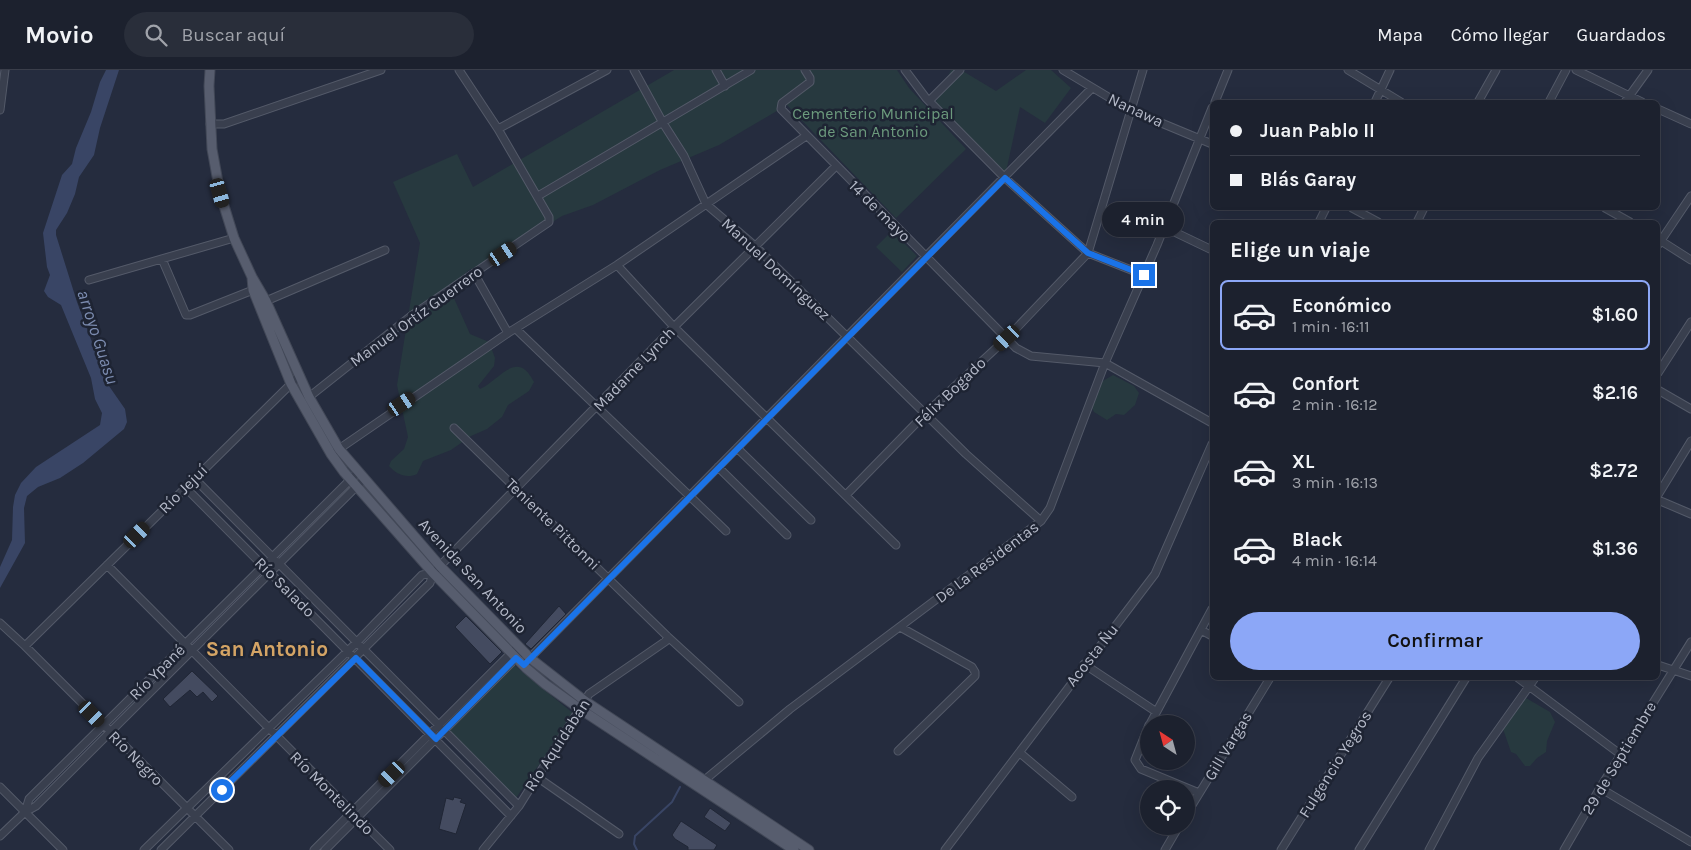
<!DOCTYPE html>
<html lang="es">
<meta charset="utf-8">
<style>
:root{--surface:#1c212e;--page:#292e3a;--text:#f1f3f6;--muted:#a0a3aa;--line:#3a3e4a;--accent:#8ca7f7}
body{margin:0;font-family:Karla,sans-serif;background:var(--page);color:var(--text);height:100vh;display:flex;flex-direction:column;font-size:19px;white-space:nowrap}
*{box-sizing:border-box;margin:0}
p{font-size:16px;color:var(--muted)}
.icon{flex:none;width:28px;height:28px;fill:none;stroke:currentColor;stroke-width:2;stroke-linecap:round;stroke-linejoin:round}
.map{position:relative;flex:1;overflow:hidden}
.details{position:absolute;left:1210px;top:150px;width:450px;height:460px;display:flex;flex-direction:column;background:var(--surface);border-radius:8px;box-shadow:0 5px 20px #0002,0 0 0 1px var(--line)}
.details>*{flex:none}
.guide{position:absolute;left:1210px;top:30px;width:450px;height:110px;border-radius:8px;box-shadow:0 5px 20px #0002,0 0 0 1px var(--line);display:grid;align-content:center;height:110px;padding:0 20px;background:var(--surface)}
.needle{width:32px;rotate:324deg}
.fabs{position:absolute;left:1140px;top:645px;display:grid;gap:10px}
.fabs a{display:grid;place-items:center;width:55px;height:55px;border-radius:50%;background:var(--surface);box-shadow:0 5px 20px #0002,0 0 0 1px var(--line);font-size:25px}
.end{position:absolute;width:22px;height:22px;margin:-11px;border:6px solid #1a73e8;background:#fff;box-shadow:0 0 0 2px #fff}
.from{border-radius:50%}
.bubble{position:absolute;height:35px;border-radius:18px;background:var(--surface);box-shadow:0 5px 20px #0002,0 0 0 1px var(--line);font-size:16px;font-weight:600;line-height:35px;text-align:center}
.car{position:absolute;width:15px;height:30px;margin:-15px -8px;border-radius:6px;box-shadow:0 0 4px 1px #0007;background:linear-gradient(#222 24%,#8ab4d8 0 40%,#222 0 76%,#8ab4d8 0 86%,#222 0)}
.guide b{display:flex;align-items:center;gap:18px;height:48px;font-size:19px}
.guide b+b{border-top:1px solid var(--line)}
.guide i{width:12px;height:12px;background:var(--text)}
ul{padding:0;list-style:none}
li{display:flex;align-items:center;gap:15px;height:70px;margin:0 10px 8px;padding:0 10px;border:2px solid transparent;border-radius:8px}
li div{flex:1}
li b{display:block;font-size:19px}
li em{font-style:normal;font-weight:600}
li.current{border-color:var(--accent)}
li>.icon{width:45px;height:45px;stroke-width:1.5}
h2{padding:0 20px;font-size:22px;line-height:60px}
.cta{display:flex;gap:10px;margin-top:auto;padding:10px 20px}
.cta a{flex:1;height:58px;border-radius:30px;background:var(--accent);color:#111;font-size:20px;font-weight:600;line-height:58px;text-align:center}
header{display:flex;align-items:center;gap:30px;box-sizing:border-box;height:70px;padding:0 25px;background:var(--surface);border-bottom:1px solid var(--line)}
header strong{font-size:24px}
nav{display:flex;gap:28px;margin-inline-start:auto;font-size:18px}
.search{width:350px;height:45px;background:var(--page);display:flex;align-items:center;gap:12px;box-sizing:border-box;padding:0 18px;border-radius:28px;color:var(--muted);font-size:19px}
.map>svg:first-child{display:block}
</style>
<header>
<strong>Movio</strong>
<div class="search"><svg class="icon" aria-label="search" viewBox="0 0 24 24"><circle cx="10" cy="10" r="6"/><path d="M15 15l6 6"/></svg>Buscar aquí</div>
<nav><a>Mapa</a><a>Cómo llegar</a><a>Guardados</a></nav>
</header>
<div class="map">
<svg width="1691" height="780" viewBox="0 0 1691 780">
<rect width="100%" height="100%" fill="#252c3e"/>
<!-- green -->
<path fill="#27393f" d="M674 0H897L909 18 966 79 896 148 787 35 719 75 660 100 593 135 562 146 489 192 469 200 461 207 453 226 470 264 489 272 495 288 494 296 478 316 480 319C500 310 517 278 534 312L529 321 508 335 502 347 487 359 471 366 451 380 423 391 417 404C406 409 396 404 389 396L391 391 404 379 408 367 397 315 420 173 393 112 457 84 473 117Z
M951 0H961L996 21 1026 0H1051L1071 18 1045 53 1020 37 1006 102 933 38Z
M892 161 917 186 902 202 876 177Z
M1113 305 1134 316 1139 323 1135 335 1124 345 1116 344 1107 350 1094 342 1092 338 1101 312Z
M514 595 574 644 516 728 449 661Z
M1526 628 1550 642 1555 652 1547 671 1546 682 1537 688 1530 696H1525L1516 684 1511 682 1503 659 1512 639Z"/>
<!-- water -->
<path fill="#394565" d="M106 0H119L100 58 94 85 79 107 75 124 67 143 56 160V165L77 232 101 296 109 316 125 339 127 352 124 359 83 393 60 408 38 417 27 426 24 438 25 473 0 518V497L12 470 13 437 15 425 21 413 36 397 100 355 102 343 95 329 91 308 61 235 48 227 44 221 50 205 47 197 43 163 62 105 72 94 76 78 91 42 100 12Z"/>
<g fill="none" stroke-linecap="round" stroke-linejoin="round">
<!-- stream -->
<path stroke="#394565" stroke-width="2" d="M637 780 634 774 635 766 672 732 680 717"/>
</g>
<!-- building -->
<path fill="#444b60" stroke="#202635" d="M559 536 566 544 531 579 525 574Z
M466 546 502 582 490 594 455 557Z
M192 601 218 626 212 632 203 622 197 627 190 620 170 637 163 629Z
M454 727 462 729 460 732 466 734 456 764 439 759 446 728 453 730Z
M710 738 731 753 725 761 704 747Z
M681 751 717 775 714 780H688V777L675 769 672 765Z"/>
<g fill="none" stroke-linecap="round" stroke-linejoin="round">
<defs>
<path id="minor" d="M634 0 663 53 684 86 706 134 755 176 966 384 1041 451
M716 0 725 16
M805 0 810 8V12L782 33 781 39 1016 278 1031 286 1105 293 1212 353
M905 0 926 28 1005 108 1088 183 1144 205
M1063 0 1130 40 1212 74
M1348 0 1401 32
M1576 0 1642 32
M929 31 960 0
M1215 32 1228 0
M1375 32 1390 0
M1478 32 1496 0
M1549 32 1566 0
M1625 32 1648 0
M1658 39 1691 54
M0 40 5 0
M210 54H224L381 0
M498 59 607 0
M538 126 751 0
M1352 138 1378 152
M1605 138 1630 152
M1319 152 1326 138
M1417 152 1424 138
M1164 157 1212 180
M1658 169 1691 190
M1658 175 1691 126
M162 189 186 245H190L253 220
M617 195 674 257 896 475
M474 203 508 263
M89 210 234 168
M266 231 385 180
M516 259 726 461
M1658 303 1691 252
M1658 320 1691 339
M309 327 411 246 549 152V147L498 59 459 0
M454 358 667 566 739 632
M737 378 811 450
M336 381 508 263 617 195 806 66
M718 397 787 465
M194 408 519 736
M185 417 511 746
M846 425 926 343 1007 268 1088 183 1143 0
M1658 425 1691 371
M1658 430 1691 444
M107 495 390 780
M0 553 25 576 229 780
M1201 560 1212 566
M25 576 299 306
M1084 594 1155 641
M523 595 1092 18
M1658 595 1691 606
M1518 608 1620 684
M1150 654 1212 539
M1149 655 1135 690 1141 699 1199 723
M898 681 975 606V602L972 597 900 557
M1020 683 1072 727
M537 707 619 764
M701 713 790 639 1041 451 1050 438 1105 293 1157 175 1212 38
M0 717 63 780
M1600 718 1691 772
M25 742 29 729 358 402
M1186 745 1270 608
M0 766 25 742 36 736 364 409
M144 780 357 572 422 505 433 503
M161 780 430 513 433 503 674 257 836 96
M314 780 518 576
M325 780 519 585
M483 780 519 736 589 624 666 571 667 566
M945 780 1155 504 1212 374
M1165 780 1179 756
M1281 780 1389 608
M1359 780 1466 608
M1429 780 1478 688 1535 608
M1564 780 1600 718 1691 572"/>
<path id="major" d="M210 0 209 16 212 79 220 123 234 168 252 207 266 231 309 327 339 379 440 496 530 588 585 631 809 780
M252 207 253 220 291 314 331 384 344 402 433 503 526 598 545 614 580 639 794 780"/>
</defs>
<!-- minor casing -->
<use href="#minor" stroke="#545a69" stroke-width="9"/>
<!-- major casing -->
<use href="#major" stroke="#424857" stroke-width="11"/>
<!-- minor -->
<use href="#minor" stroke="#393f4e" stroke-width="7"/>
<!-- major -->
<use href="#major" stroke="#575d6e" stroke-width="9"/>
</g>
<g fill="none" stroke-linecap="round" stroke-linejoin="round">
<!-- route -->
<path stroke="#1a73e8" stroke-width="6" d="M222 720 356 588 436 669 516 588 524 595 1005 108 1088 183 1144 205"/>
</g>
<g text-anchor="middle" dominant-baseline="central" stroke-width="5" stroke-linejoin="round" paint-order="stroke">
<!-- street labels -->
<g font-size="16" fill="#b5bac9" stroke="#1e2433">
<text transform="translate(1136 40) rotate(25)">Nanawa</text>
<text transform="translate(880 141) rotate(45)">14 de mayo</text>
<text transform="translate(776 199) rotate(43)">Manuel Domínguez</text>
<text transform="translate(416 246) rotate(-36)">Manuel Ortíz Guerrero</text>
<text transform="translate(634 299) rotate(-46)">Madame Lynch</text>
<text transform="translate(950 322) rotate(-44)">Félix Bogado</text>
<text transform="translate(183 419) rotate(-45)">Río Jejuí</text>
<text transform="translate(553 454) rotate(44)">Teniente Pittonni</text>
<text transform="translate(987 492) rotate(-37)">De La Residentas</text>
<text transform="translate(473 506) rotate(47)">Avenida San Antonio</text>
<text transform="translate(285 517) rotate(45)">Río Salado</text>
<text transform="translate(1092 585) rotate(-52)">Acosta Ñu</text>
<text transform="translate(157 602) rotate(-45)">Río Ypané</text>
<text transform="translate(557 675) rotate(-57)">Río Aquidabán</text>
<text transform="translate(1228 676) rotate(-59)">Gill Vargas</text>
<text transform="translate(136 688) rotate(45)">Río Negro</text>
<text transform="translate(1619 688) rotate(-59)">29 de Septiembre</text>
<text transform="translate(1335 694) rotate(-58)">Fulgencio Yegros</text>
<text transform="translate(332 723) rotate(45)">Río Montelindo</text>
</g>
<!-- park labels -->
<g font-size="16" fill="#6c9a7d" stroke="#1e2433">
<text x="873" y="43">Cementerio Municipal<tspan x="873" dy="18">de San Antonio</tspan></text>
</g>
<!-- water labels -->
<g font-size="18" font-style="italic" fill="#7c8cb0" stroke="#1e2433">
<text transform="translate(98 267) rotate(72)">arroyo Guasu</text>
</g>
<!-- district labels -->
<g font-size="21" font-weight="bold" fill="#d4a465" stroke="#1e2433">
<text x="267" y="579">San Antonio</text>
</g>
</g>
</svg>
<div class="fabs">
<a><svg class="needle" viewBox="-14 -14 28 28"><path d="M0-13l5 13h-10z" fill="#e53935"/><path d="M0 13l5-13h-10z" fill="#a0a3aa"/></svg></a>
<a><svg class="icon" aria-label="locate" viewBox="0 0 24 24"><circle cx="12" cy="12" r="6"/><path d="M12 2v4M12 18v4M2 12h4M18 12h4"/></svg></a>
</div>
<i class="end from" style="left:222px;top:720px"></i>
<i class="end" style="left:1144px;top:205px"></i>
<div class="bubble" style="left:1102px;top:132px;width:82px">4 min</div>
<i class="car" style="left:220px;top:123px;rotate:164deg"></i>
<i class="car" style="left:503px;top:184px;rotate:56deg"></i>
<i class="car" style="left:1007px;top:268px;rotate:227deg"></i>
<i class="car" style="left:402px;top:334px;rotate:56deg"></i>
<i class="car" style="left:137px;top:465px;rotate:45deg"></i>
<i class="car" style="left:92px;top:644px;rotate:136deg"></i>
<i class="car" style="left:392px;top:704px;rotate:226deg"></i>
<div class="guide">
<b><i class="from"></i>Juan Pablo II</b>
<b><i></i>Blás Garay</b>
</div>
<section class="details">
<h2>Elige un viaje</h2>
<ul>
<li class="current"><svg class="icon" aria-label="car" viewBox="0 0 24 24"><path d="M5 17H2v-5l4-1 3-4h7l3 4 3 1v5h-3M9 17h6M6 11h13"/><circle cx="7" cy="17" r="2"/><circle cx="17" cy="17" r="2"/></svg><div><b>Económico</b><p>1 min · 16:11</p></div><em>$1.60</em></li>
<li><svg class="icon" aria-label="car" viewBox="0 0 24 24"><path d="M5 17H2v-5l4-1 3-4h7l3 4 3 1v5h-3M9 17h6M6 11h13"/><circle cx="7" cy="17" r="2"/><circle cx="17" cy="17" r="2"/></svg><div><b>Confort</b><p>2 min · 16:12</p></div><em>$2.16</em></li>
<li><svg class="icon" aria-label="car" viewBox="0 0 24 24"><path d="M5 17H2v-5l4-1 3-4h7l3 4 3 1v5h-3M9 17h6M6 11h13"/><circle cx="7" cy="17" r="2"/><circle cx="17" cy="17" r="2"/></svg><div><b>XL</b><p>3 min · 16:13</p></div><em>$2.72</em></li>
<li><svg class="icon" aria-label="car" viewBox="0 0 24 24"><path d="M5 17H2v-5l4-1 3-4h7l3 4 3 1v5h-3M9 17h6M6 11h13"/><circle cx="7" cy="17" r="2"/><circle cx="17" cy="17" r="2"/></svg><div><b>Black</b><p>4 min · 16:14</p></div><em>$1.36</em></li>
</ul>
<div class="cta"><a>Confirmar</a></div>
</section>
</div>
